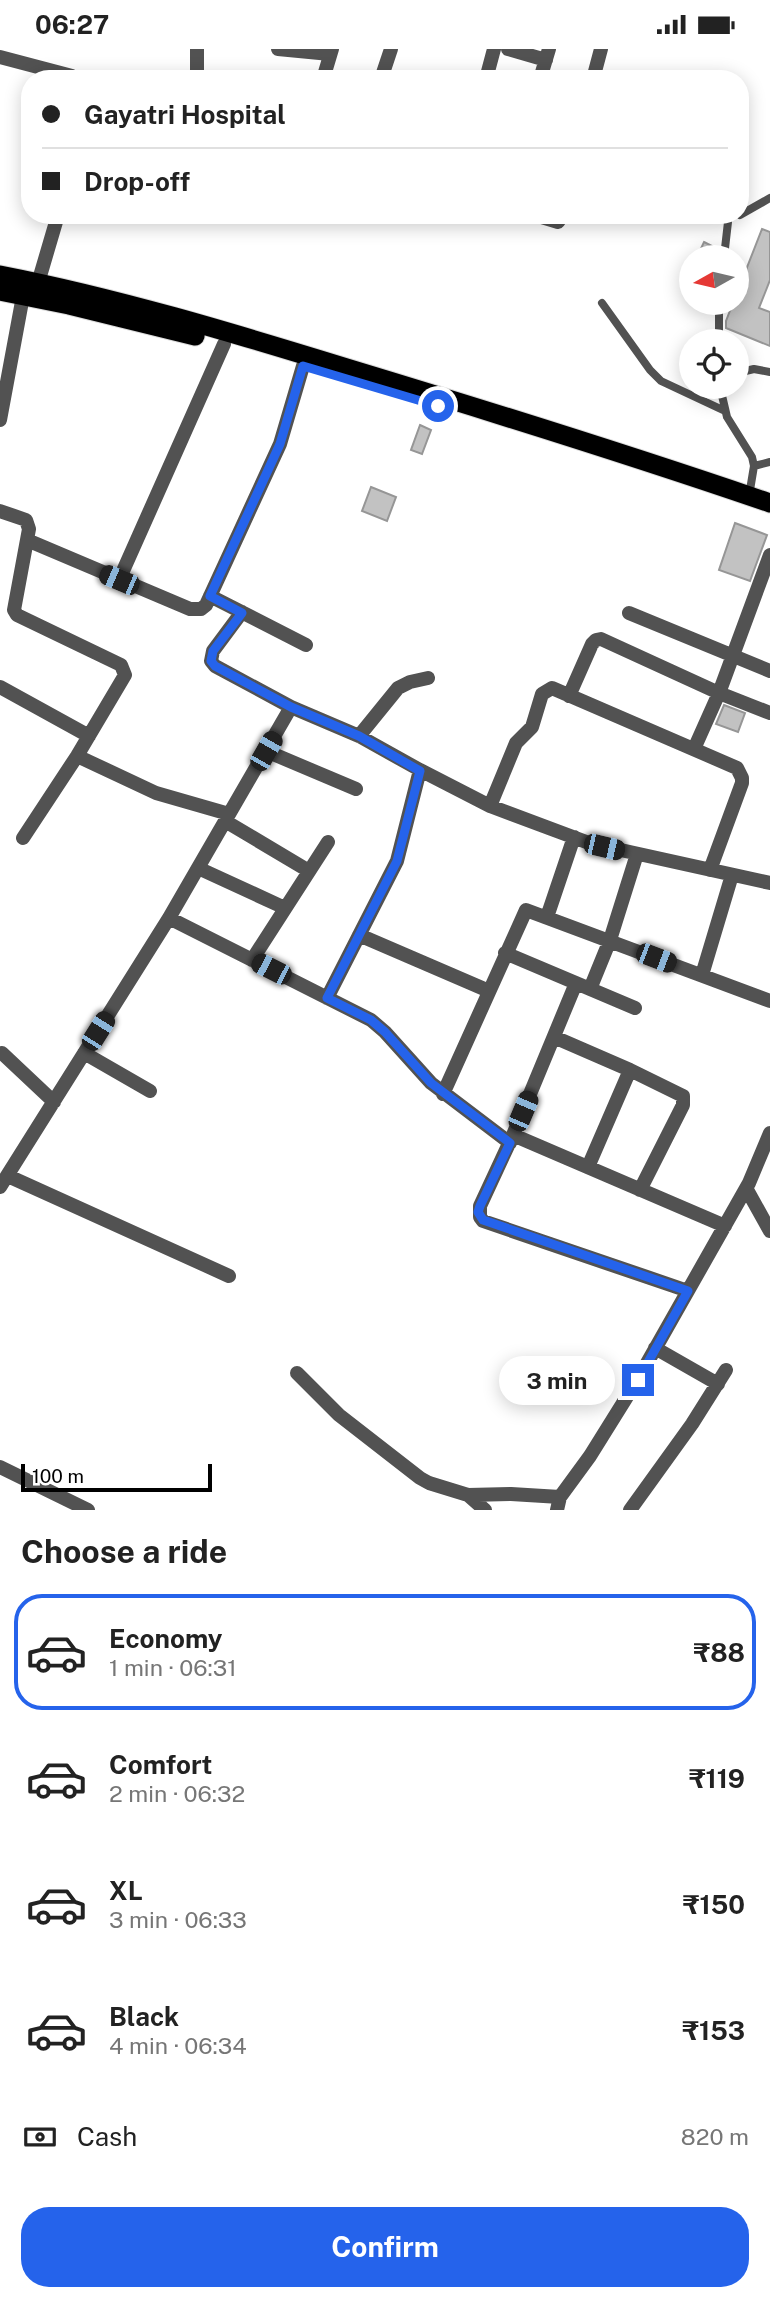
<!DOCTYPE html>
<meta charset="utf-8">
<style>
:root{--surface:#fff;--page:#f6f6f6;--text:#222;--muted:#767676;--line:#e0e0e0;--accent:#2563eb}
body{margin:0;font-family:"Public Sans",sans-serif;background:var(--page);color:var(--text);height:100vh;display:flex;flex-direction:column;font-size:26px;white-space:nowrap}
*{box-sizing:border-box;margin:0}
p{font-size:23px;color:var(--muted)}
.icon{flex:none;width:38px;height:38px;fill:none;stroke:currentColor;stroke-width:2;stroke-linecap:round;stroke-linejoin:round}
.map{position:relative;height:1461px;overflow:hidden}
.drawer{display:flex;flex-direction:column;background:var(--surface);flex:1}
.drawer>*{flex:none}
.top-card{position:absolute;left:21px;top:21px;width:728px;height:154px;border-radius:28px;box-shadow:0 4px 18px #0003;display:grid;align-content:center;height:154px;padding:0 21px;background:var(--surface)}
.needle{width:46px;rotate:262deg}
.tools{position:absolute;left:679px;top:196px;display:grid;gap:14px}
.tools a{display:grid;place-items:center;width:70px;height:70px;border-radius:50%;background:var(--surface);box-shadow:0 4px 18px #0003;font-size:35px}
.scale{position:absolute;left:21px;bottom:18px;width:191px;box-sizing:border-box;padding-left:7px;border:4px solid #000;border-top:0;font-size:19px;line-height:24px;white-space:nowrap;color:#000;-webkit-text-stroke:5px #fff;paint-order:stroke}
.end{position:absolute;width:32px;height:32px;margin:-16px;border:9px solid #2563eb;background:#fff;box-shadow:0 0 0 4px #fff}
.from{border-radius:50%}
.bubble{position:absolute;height:49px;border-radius:24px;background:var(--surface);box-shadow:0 4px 18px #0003;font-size:23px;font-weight:700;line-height:49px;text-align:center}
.car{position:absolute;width:21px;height:42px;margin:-21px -10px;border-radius:9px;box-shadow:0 0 5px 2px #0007;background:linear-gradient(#222 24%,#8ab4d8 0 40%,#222 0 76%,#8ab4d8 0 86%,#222 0)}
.top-card b{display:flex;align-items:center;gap:24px;height:66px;font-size:26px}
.top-card b+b{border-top:2px solid var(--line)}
.top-card i{width:18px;height:18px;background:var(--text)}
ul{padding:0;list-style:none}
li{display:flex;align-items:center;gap:21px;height:116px;margin:0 14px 10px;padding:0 7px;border:4px solid transparent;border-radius:28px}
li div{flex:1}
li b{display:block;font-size:26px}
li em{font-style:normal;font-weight:700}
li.selected{border-color:var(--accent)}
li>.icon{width:63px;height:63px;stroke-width:1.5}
h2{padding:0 21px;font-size:32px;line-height:84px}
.pay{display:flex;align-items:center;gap:18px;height:77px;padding:0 21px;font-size:26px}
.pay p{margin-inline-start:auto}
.action{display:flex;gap:14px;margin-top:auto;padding:14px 21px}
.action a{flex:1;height:80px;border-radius:28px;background:var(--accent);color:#fff;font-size:28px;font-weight:700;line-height:80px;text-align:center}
.status{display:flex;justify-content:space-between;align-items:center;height:49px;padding:0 35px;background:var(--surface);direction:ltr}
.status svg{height:19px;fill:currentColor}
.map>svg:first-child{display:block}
</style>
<div class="status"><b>06:27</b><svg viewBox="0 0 49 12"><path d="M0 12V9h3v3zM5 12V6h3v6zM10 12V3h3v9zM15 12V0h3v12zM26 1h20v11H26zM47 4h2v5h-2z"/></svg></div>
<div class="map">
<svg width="770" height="1461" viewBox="0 0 770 1461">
<rect width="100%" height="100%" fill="#fff"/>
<!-- building -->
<path fill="#c2c2c2" stroke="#969696" stroke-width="2" d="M762 180 770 183V231L759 259 770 263V297L726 279V272L733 254H737V244Z
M704 193 718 200V208H697Z
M420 376 431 381 422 405 411 401Z
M371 438 396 448 387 472 362 462Z
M735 474 767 486 750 532 719 521Z
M724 656 745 664 738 683 716 675Z"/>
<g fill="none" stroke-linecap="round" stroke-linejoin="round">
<defs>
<path id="trunk" d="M0 226C118 249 233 284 347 319 489 362 630 406 770 454
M0 242 69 256 195 287"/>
</defs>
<!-- trunk casing -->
<use href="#trunk" stroke="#dbdbdb" stroke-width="21"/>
<!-- service -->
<path stroke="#525252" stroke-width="8" d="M740 166 770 149
M724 208 728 173 727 166
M602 254 650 321 661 332 725 362
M719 254V292
M737 324 754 320 770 323
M720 338 727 368 752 408 754 417 749 447
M754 417 770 413"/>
<!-- minor -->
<path stroke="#525252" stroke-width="14" d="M278 0 330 5
M508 0 546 11
M0 8 72 27
M197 30V0
M323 30 332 0
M381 30 391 0
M486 30 494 0
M540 30 549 0
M593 30 601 0
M535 166 558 173 563 166
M38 234 58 166
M0 371 23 247
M0 462 26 471 29 480 14 561 17 566 121 616 125 626 77 707 23 789
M27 491 190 560H201L206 556 280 395 303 317
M119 531 224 295
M210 547 306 596
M242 563 213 602 211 612 215 617 291 658 359 687 420 721 490 757 589 794 770 834
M629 564 770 622
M0 638 89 687
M569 647 592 595 596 591 601 590 719 644 770 664
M359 687 398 639 410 633 428 629
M694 700 719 644 770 506
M266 702 356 740
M77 707 156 744 229 765
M490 757 516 694 532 678 542 645 552 639 737 719 742 729V734L710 821
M225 772 309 822
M198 819 285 859
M547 868 574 788
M169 869 371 971 385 983 431 1034 510 1094
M359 886 489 942
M505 904 635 959
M252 911 328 793
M702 926 732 826
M576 934 513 1086 480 1157V1168L483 1172 688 1242
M590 940 610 891 637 805
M327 949 397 812 420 721
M554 988 630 1021 683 1047V1056L640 1141
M2 1004 54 1053
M84 1004 150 1042
M443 1045 526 861 770 952
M513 1086 725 1177
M588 1118 630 1021
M8 1127 229 1227
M0 1138 169 869 291 658
M746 1139 770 1182
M655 1299 718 1335
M297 1324 339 1366 420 1429 429 1434 468 1446 485 1461
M0 1418 88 1461
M468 1446 511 1445 560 1448
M557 1461 560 1448 590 1407 638 1330 749 1134 770 1084
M630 1461 692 1375 726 1321"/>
<!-- trunk -->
<use href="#trunk" stroke="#000" stroke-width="19"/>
</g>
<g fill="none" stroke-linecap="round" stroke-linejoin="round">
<!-- route -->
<path stroke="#2563eb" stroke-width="9" d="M438 357 303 317 280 395 210 547 242 564 213 602 211 612 215 617 291 658 359 687 420 722 397 812 327 949 371 971 385 983 431 1034 510 1094 480 1157 478 1163 483 1171 688 1242 638 1331"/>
</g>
</svg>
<div class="tools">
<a><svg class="needle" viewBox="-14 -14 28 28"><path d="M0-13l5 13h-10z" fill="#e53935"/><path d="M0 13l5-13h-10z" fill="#767676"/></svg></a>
<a><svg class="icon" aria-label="locate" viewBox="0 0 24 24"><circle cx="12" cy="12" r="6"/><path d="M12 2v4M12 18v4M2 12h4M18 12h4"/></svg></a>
</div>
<div class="scale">100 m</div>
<i class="end from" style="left:438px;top:357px"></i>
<i class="end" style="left:638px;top:1331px"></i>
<div class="bubble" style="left:499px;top:1307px;width:116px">3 min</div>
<i class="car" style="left:119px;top:531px;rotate:293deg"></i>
<i class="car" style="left:266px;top:702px;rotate:30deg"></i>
<i class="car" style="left:604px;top:798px;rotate:103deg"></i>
<i class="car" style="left:656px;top:909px;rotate:111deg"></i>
<i class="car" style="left:271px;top:920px;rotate:297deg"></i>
<i class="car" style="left:98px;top:982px;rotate:32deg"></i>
<i class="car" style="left:523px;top:1062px;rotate:23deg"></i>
<div class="top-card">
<b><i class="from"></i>Gayatri Hospital</b>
<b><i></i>Drop-off</b>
</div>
</div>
<section class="drawer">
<h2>Choose a ride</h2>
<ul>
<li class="selected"><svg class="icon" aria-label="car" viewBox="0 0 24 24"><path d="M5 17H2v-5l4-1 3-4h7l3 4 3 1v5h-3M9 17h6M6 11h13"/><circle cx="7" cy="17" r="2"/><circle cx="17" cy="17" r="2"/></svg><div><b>Economy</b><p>1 min · 06:31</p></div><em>₹88</em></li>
<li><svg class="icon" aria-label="car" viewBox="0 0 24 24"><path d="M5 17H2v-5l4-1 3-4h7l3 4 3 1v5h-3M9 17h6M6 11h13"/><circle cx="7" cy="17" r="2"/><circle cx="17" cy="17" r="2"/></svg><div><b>Comfort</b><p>2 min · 06:32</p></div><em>₹119</em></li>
<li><svg class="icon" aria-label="car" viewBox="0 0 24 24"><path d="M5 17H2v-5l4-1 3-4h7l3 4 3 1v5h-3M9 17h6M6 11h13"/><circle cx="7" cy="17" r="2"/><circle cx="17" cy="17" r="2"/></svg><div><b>XL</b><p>3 min · 06:33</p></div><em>₹150</em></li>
<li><svg class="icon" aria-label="car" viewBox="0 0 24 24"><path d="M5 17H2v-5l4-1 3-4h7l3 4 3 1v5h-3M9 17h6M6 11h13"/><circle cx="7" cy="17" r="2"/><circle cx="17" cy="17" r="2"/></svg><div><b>Black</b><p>4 min · 06:34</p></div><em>₹153</em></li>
</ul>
<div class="pay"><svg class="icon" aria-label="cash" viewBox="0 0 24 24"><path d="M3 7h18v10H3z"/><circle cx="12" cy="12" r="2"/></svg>Cash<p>820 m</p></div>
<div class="action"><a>Confirm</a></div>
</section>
